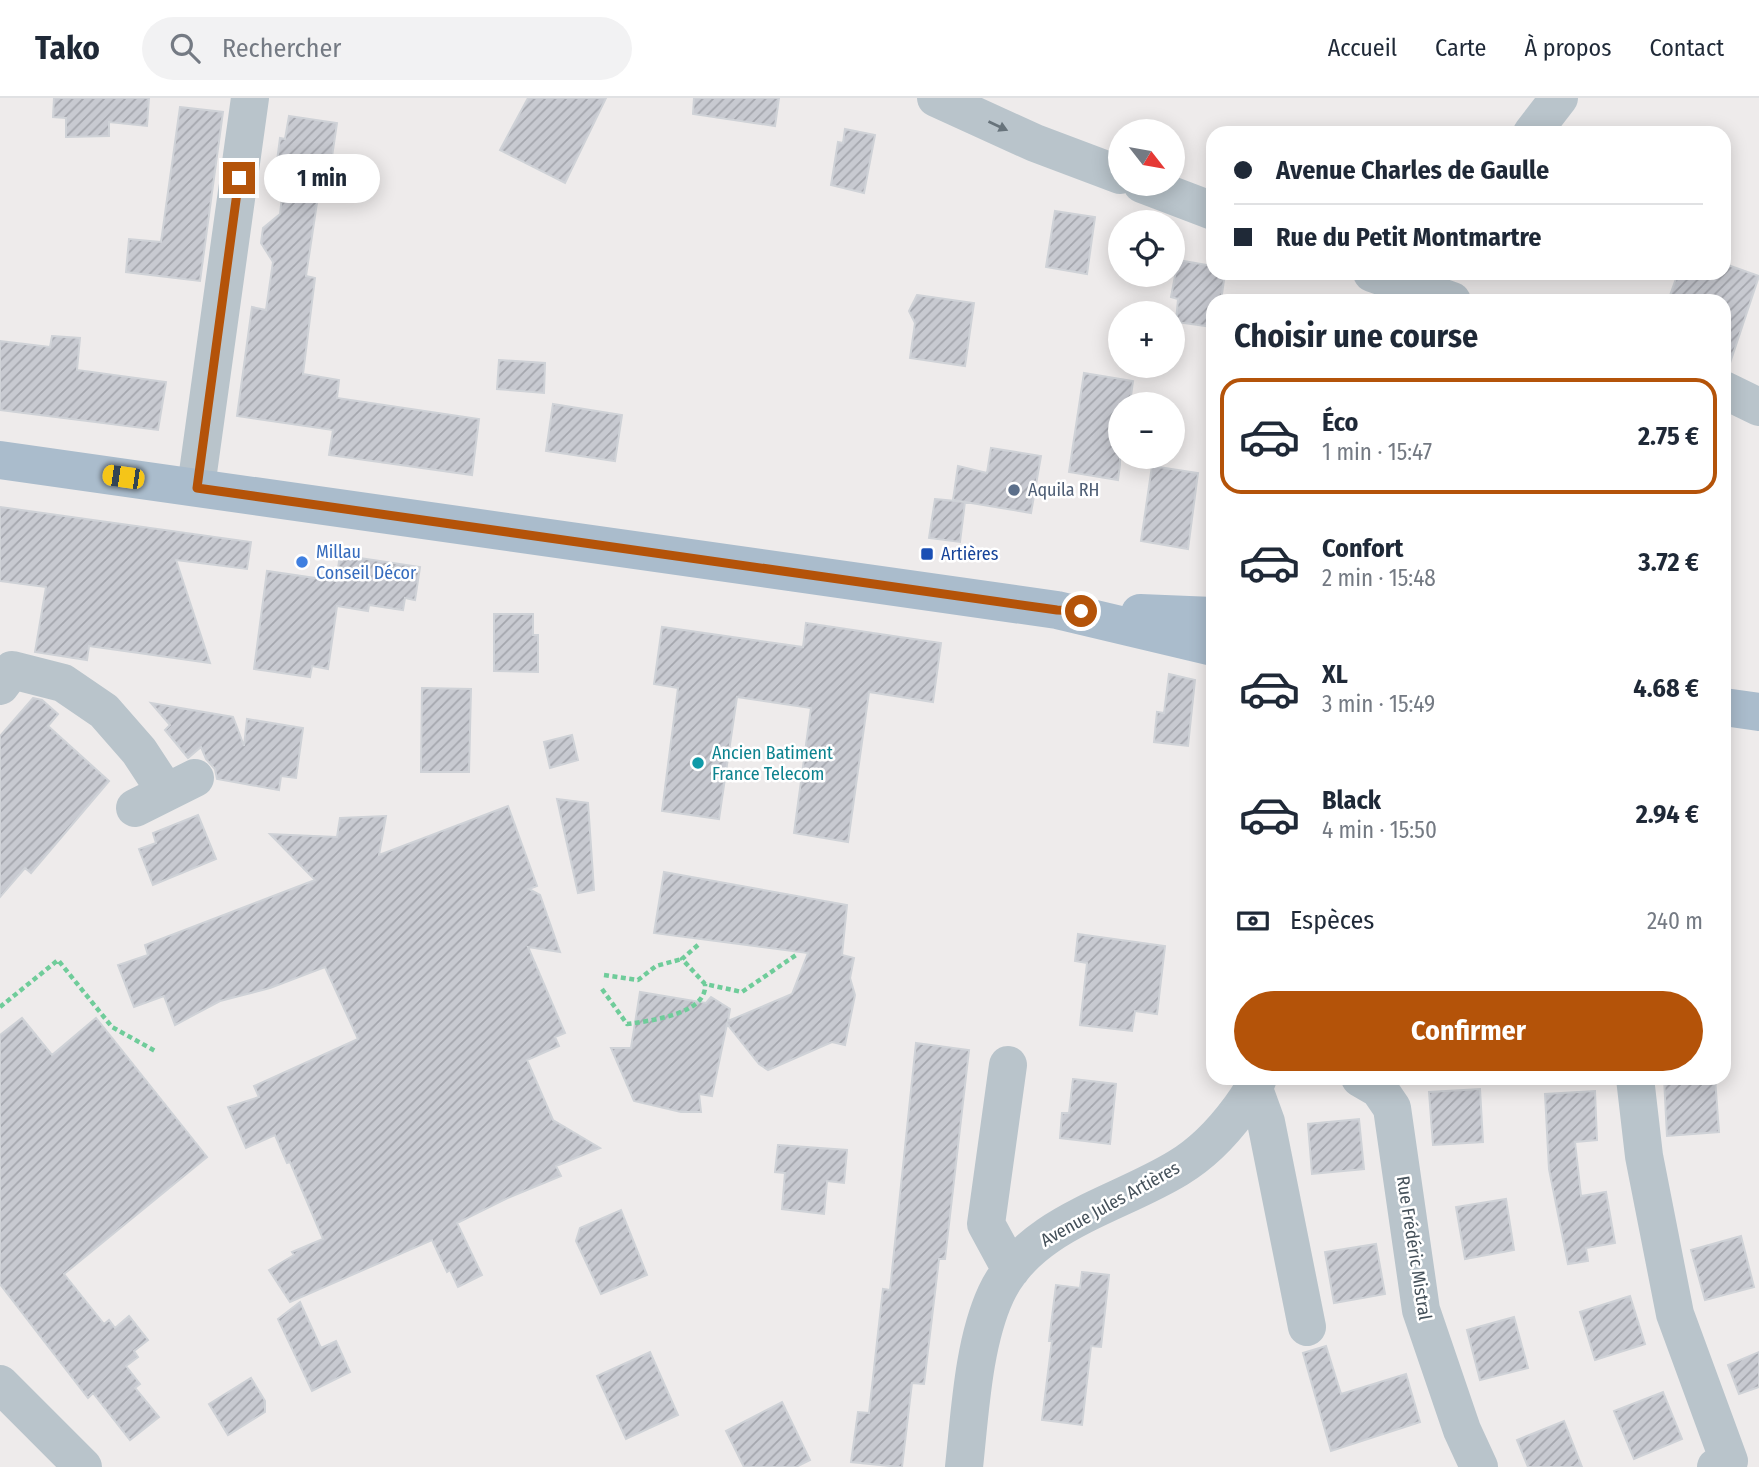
<!DOCTYPE html>
<html lang="fr">
<meta charset="utf-8">
<style>
:root{--surface:#fff;--page:#f2f2f3;--text:#1f2937;--muted:#747a83;--line:#e0e1e3;--accent:#b45309}
body{margin:0;font-family:"Fira Sans Condensed",sans-serif;background:var(--page);color:var(--text);height:100vh;display:flex;flex-direction:column;font-size:26px;white-space:nowrap}
*{box-sizing:border-box;margin:0}
p{font-size:23px;color:var(--muted)}
.icon{flex:none;width:38px;height:38px;fill:none;stroke:currentColor;stroke-width:2;stroke-linecap:round;stroke-linejoin:round}
.map{position:relative;flex:1;overflow:hidden}
.panel{position:absolute;left:1206px;top:196px;width:525px;height:791px;display:flex;flex-direction:column;background:var(--surface);border-radius:21px;box-shadow:0 4px 18px #0003}
.panel>*{flex:none}
.guide{position:absolute;left:1206px;top:28px;width:525px;height:154px;border-radius:21px;box-shadow:0 4px 18px #0003;display:grid;align-content:center;height:154px;padding:0 28px;background:var(--surface)}
.needle{width:46px;rotate:121deg}
.buttons{position:absolute;left:1108px;top:21px;display:grid;gap:14px}
.buttons a{display:grid;place-items:center;width:77px;height:77px;border-radius:50%;background:var(--surface);box-shadow:0 4px 18px #0003;font-size:35px}
.end{position:absolute;width:32px;height:32px;margin:-16px;border:9px solid #b45309;background:#fff;box-shadow:0 0 0 4px #fff}
.from{border-radius:50%}
.bubble{position:absolute;height:49px;border-radius:24px;background:var(--surface);box-shadow:0 4px 18px #0003;font-size:23px;font-weight:700;line-height:49px;text-align:center}
.car{position:absolute;width:21px;height:42px;margin:-21px -10px;border-radius:9px;box-shadow:0 0 5px 2px #0007;background:linear-gradient(#f5c518 24%,#345 0 40%,#f5c518 0 76%,#345 0 86%,#f5c518 0)}
.guide b{display:flex;align-items:center;gap:24px;height:66px;font-size:26px}
.guide b+b{border-top:2px solid var(--line)}
.guide i{width:18px;height:18px;background:var(--text)}
ul{padding:0;list-style:none}
li{display:flex;align-items:center;gap:21px;height:116px;margin:0 14px 10px;padding:0 14px;border:4px solid transparent;border-radius:21px}
li div{flex:1}
li b{display:block;font-size:26px}
li em{font-style:normal;font-weight:700}
li.selected{border-color:var(--accent)}
li>.icon{width:63px;height:63px;stroke-width:1.5}
h2{padding:0 28px;font-size:32px;line-height:84px}
.pay{display:flex;align-items:center;gap:18px;height:77px;padding:0 28px;font-size:26px}
.pay p{margin-inline-start:auto}
.primary-button{display:flex;gap:14px;margin-top:auto;padding:14px 28px}
.primary-button a{flex:1;height:80px;border-radius:42px;background:var(--accent);color:#fff;font-size:28px;font-weight:700;line-height:80px;text-align:center}
header{display:flex;align-items:center;gap:42px;box-sizing:border-box;height:98px;padding:0 35px;background:var(--surface);border-bottom:2px solid var(--line)}
header strong{font-size:33px}
nav{display:flex;gap:38px;margin-inline-start:auto;font-size:24px}
.search{width:490px;height:63px;background:var(--page);display:flex;align-items:center;gap:18px;box-sizing:border-box;padding:0 24px;border-radius:38px;color:var(--muted);font-size:26px}
.map>svg:first-child{display:block}
</style>
<header>
<strong>Tako</strong>
<div class="search"><svg class="icon" aria-label="search" viewBox="0 0 24 24"><circle cx="10" cy="10" r="6"/><path d="M15 15l6 6"/></svg>Rechercher</div>
<nav><a>Accueil</a><a>Carte</a><a>À propos</a><a>Contact</a></nav>
</header>
<div class="map">
<svg width="1759" height="1369" viewBox="0 0 1759 1369">
<defs>
<pattern id="building-hatch" width="6" height="6" patternUnits="userSpaceOnUse" patternTransform="scale(1.75)"><rect width="6" height="6" fill="#c8cad1"/><path d="M-1 1l2-2M0 6l6-6M5 7l2-2" fill="none" stroke="#a4a6ad"/></pattern>
</defs>
<rect width="100%" height="100%" fill="#eeebeb"/>
<!-- building -->
<path fill="url(#building-hatch)" stroke="#cfd2d7" stroke-width="2" d="M54 0H149L147 28 109 24V38L66 39V20L53 19Z
M528 0H606L565 85 500 52Z
M694 0H779L775 28 693 16Z
M180 9 223 14 200 183 126 174 129 141 161 144Z
M289 18 337 25 326 99 318 98 306 178 315 180 303 276 339 282 337 300 479 321 472 377 329 357 333 332 237 318 252 209 266 212 273 164 261 145 263 130 280 116 285 72 276 71 280 40 285 41Z
M845 31 875 37 864 95 831 87 838 44 843 45Z
M1055 113 1095 119 1087 176 1046 169Z
M1178 162 1213 168V175H1225L1221 203H1213V229L1176 224 1178 201 1171 199Z
M1725 166 1759 178 1728 271 1724 270V203H1668L1678 175H1724Z
M917 197 974 205 965 268 910 260 915 225 909 213Z
M52 238 80 240 77 272 166 284 158 332 0 312V243L50 249Z
M499 262 545 265 544 295 497 291Z
M1084 275 1133 283 1130 306H1120V367L1118 382 1069 374Z
M553 306 622 317 615 363 546 353Z
M991 350 1041 358 1031 415 953 402 958 368 987 375Z
M1152 368 1198 375 1188 451 1141 443Z
M935 401 965 404 960 444 929 440Z
M0 409 251 444 247 471 176 462 210 565 89 548 87 562 35 554 46 489 0 483Z
M340 457 420 469 415 502 405 500 403 512 369 507 368 513 337 508 328 571 312 568 310 579 254 571 267 473 336 483Z
M494 516H533V537H538V574L494 573Z
M806 525 941 545 933 604 869 594 848 744 794 735 811 610 737 599 719 721 662 713 678 590 654 586 662 529 803 549Z
M1169 576 1195 582 1188 648 1154 644 1157 614 1164 615Z
M422 590 471 591 469 674H421Z
M33 600 42 602 58 616 48 628 109 683 31 775 25 770 0 799V638Z
M151 605 233 619 244 648 247 621 303 630 296 680 281 678 279 692 217 681 215 671 206 661 201 649 188 660 165 632 170 627Z
M572 637 578 662 550 670 544 644Z
M557 701 588 705 594 792 578 795Z
M508 708 537 788 529 791 540 797 560 854 528 849 565 935 555 939 559 948 527 962 553 1022 600 1050 556 1068 561 1078 510 1099 457 1125 482 1177 458 1189 450 1172 447 1174 432 1142 290 1204 269 1172 294 1157 292 1154 323 1141 290 1064 287 1065 275 1037 246 1050 228 1009 259 999 254 988 358 941 325 869 270 890 220 903 175 927 164 898 134 909 118 867 148 857 145 847 315 782 270 736 337 739 340 720 386 718 379 757Z
M198 717 216 761 153 787 139 751 156 745 153 735Z
M664 774 847 807 842 857 854 860 850 880 855 897 845 947 832 944 768 972 759 966 727 926 712 998 699 996 701 1014H681L634 1003 611 950H631L640 894 706 905 711 899 730 911 728 923 792 896 808 855 654 835Z
M1078 836 1165 848 1157 916 1135 913 1132 933 1080 927 1087 865 1075 863Z
M22 920 52 957 96 920 207 1059 64 1176 104 1226 109 1222 115 1230 129 1218 148 1242 134 1253 138 1259 126 1268 140 1286 135 1290 159 1319 130 1342 93 1295 88 1300 0 1186V937Z
M916 945 969 952 945 1161H939L924 1286 912 1285 902 1369H899L851 1364 858 1314 869 1315 883 1191 890 1192Z
M1664 980H1715L1719 1034 1667 1038Z
M1073 981 1116 986 1110 1046 1060 1040 1062 1015H1069Z
M1480 991 1483 1044 1433 1047 1429 994Z
M1595 993 1597 1042 1575 1044 1581 1098 1606 1094 1615 1145 1586 1150 1588 1163 1568 1166 1549 1071 1545 996Z
M1359 1021 1364 1071 1312 1076 1308 1026Z
M778 1047 847 1052 844 1085 827 1083 824 1116 782 1111 785 1075 775 1074Z
M1506 1101 1514 1152 1465 1161 1456 1109Z
M621 1112 647 1177 601 1196 576 1143 580 1130Z
M1741 1138 1754 1189 1705 1202 1691 1152Z
M1376 1146 1385 1196 1334 1205 1325 1154Z
M1082 1174 1109 1177 1101 1249 1091 1248 1082 1327 1042 1322 1052 1243H1049L1056 1187 1080 1190Z
M1630 1198 1645 1246 1595 1262 1580 1214Z
M300 1204 321 1250 336 1243 350 1274 312 1293 278 1221Z
M1514 1219 1528 1270 1480 1282 1467 1232Z
M1326 1248 1341 1296 1406 1276 1420 1324 1331 1353 1303 1255Z
M650 1254 678 1317 626 1341 597 1278Z
M1759 1254V1289L1739 1296 1728 1267Z
M251 1280 265 1303V1314L228 1337 209 1306Z
M1663 1294 1682 1341 1634 1361 1614 1313Z
M782 1304 810 1362 796 1369H744L726 1333Z
M1564 1323 1582 1369H1528L1517 1342Z"/>
<g fill="none" stroke-linecap="round" stroke-linejoin="round">
<!-- path -->
<path stroke="#6fcc9a" stroke-width="4.5" stroke-dasharray="5 3.5" stroke-linecap="butt" d="M698 847 682 861 705 886 742 894 796 857
M604 877 638 882 656 868 682 861
M602 891 627 926C649 923 708 916 705 886
M0 909 58 862 112 929 157 954"/>
<!-- minor -->
<path stroke="#b9c4cb" stroke-width="38" d="M936 0 1035 45 1120 77
M1532 35 1559 0
M1142 86 1213 113
M1372 175 1452 203
M1724 292 1759 309
M196 389 250 0
M0 588 12 572 63 585 104 613 139 653 166 694
M135 710 195 680
M1008 967 986 1126 1011 1172
M1360 980 1379 991 1392 1010 1421 1212 1462 1332 1479 1369
M1635 980 1644 1058 1675 1216 1729 1363 1716 1369
M1254 991 1266 1024 1307 1229
M0 1286 83 1369
M964 1369C970 1315 973 1246 996 1196 1029 1125 1116 1108 1178 1070 1203 1055 1222 1035 1239 1012 1247 1001 1254 992 1258 980"/>
<!-- major -->
<path stroke="#aabccc" stroke-width="38" d="M0 362 1057 512 1213 549
M1140 515 1213 518
M1724 609 1759 614"/>
</g>
<!-- one-way arrows -->
<defs><path id="oneway-solid" d="M-6-.8H1V-3.2L6.5 0L1 3.2V.8H-6Z" transform="scale(1.75)"/></defs>
<use fill="#67737b" href="#oneway-solid" transform="translate(998 28) rotate(25)"/>
<g fill="none" stroke-linecap="round" stroke-linejoin="round">
<!-- route -->
<path stroke="#b45309" stroke-width="9" d="M239 80 197 390 1057 512 1081 513"/>
</g>
<!-- markers -->
<circle fill="#5c6f8a" stroke="#fff" stroke-width="2.5" cx="1014" cy="392" r="7"/>
<rect fill="#1a4fb4" stroke="#fff" stroke-width="2.5" x="920" y="449" width="14" height="14" rx="3.5"/>
<circle fill="#3f7fe0" stroke="#fff" stroke-width="2.5" cx="302" cy="464" r="7"/>
<circle fill="#0f9aa8" stroke="#fff" stroke-width="2.5" cx="698" cy="665" r="7"/>
<g text-anchor="middle" dominant-baseline="central" stroke-width="5" stroke-linejoin="round" paint-order="stroke">
<!-- service labels -->
<g font-size="18" fill="#4e5e75" stroke="#fff" text-anchor="start">
<text x="1028" y="392">Aquila RH</text>
</g>
<!-- shop labels -->
<g font-size="18" fill="#366cbe" stroke="#fff" text-anchor="start">
<text x="316" y="454">Millau<tspan x="316" dy="21">Conseil Décor</tspan></text>
</g>
<!-- transit labels -->
<g font-size="18" fill="#164399" stroke="#fff" text-anchor="start">
<text x="941" y="456">Artières</text>
</g>
<!-- culture labels -->
<g font-size="18" fill="#0d838f" stroke="#fff" text-anchor="start">
<text x="712" y="655">Ancien Batiment<tspan x="712" dy="21">France Telecom</tspan></text>
</g>
<!-- street labels -->
<g font-size="18" fill="#445059" stroke="#fff">
<text transform="translate(1110 1106) rotate(-29)">Avenue Jules Artières</text>
<text transform="translate(1414 1150) rotate(81)">Rue Frédéric Mistral</text>
</g>
</g>
</svg>
<div class="buttons">
<a><svg class="needle" viewBox="-14 -14 28 28"><path d="M0-13l5 13h-10z" fill="#e53935"/><path d="M0 13l5-13h-10z" fill="#747a83"/></svg></a>
<a><svg class="icon" aria-label="locate" viewBox="0 0 24 24"><circle cx="12" cy="12" r="6"/><path d="M12 2v4M12 18v4M2 12h4M18 12h4"/></svg></a>
<a>+</a>
<a>−</a>
</div>
<i class="end from" style="left:1081px;top:513px"></i>
<i class="end" style="left:239px;top:80px"></i>
<div class="bubble" style="left:264px;top:56px;width:116px">1 min</div>
<i class="car" style="left:123px;top:379px;rotate:278deg"></i>
<div class="guide">
<b><i class="from"></i>Avenue Charles de Gaulle</b>
<b><i></i>Rue du Petit Montmartre</b>
</div>
<section class="panel">
<h2>Choisir une course</h2>
<ul>
<li class="selected"><svg class="icon" aria-label="car" viewBox="0 0 24 24"><path d="M5 17H2v-5l4-1 3-4h7l3 4 3 1v5h-3M9 17h6M6 11h13"/><circle cx="7" cy="17" r="2"/><circle cx="17" cy="17" r="2"/></svg><div><b>Éco</b><p>1 min · 15:47</p></div><em>2.75 €</em></li>
<li><svg class="icon" aria-label="car" viewBox="0 0 24 24"><path d="M5 17H2v-5l4-1 3-4h7l3 4 3 1v5h-3M9 17h6M6 11h13"/><circle cx="7" cy="17" r="2"/><circle cx="17" cy="17" r="2"/></svg><div><b>Confort</b><p>2 min · 15:48</p></div><em>3.72 €</em></li>
<li><svg class="icon" aria-label="car" viewBox="0 0 24 24"><path d="M5 17H2v-5l4-1 3-4h7l3 4 3 1v5h-3M9 17h6M6 11h13"/><circle cx="7" cy="17" r="2"/><circle cx="17" cy="17" r="2"/></svg><div><b>XL</b><p>3 min · 15:49</p></div><em>4.68 €</em></li>
<li><svg class="icon" aria-label="car" viewBox="0 0 24 24"><path d="M5 17H2v-5l4-1 3-4h7l3 4 3 1v5h-3M9 17h6M6 11h13"/><circle cx="7" cy="17" r="2"/><circle cx="17" cy="17" r="2"/></svg><div><b>Black</b><p>4 min · 15:50</p></div><em>2.94 €</em></li>
</ul>
<div class="pay"><svg class="icon" aria-label="cash" viewBox="0 0 24 24"><path d="M3 7h18v10H3z"/><circle cx="12" cy="12" r="2"/></svg>Espèces<p>240 m</p></div>
<div class="primary-button"><a>Confirmer</a></div>
</section>
</div>
